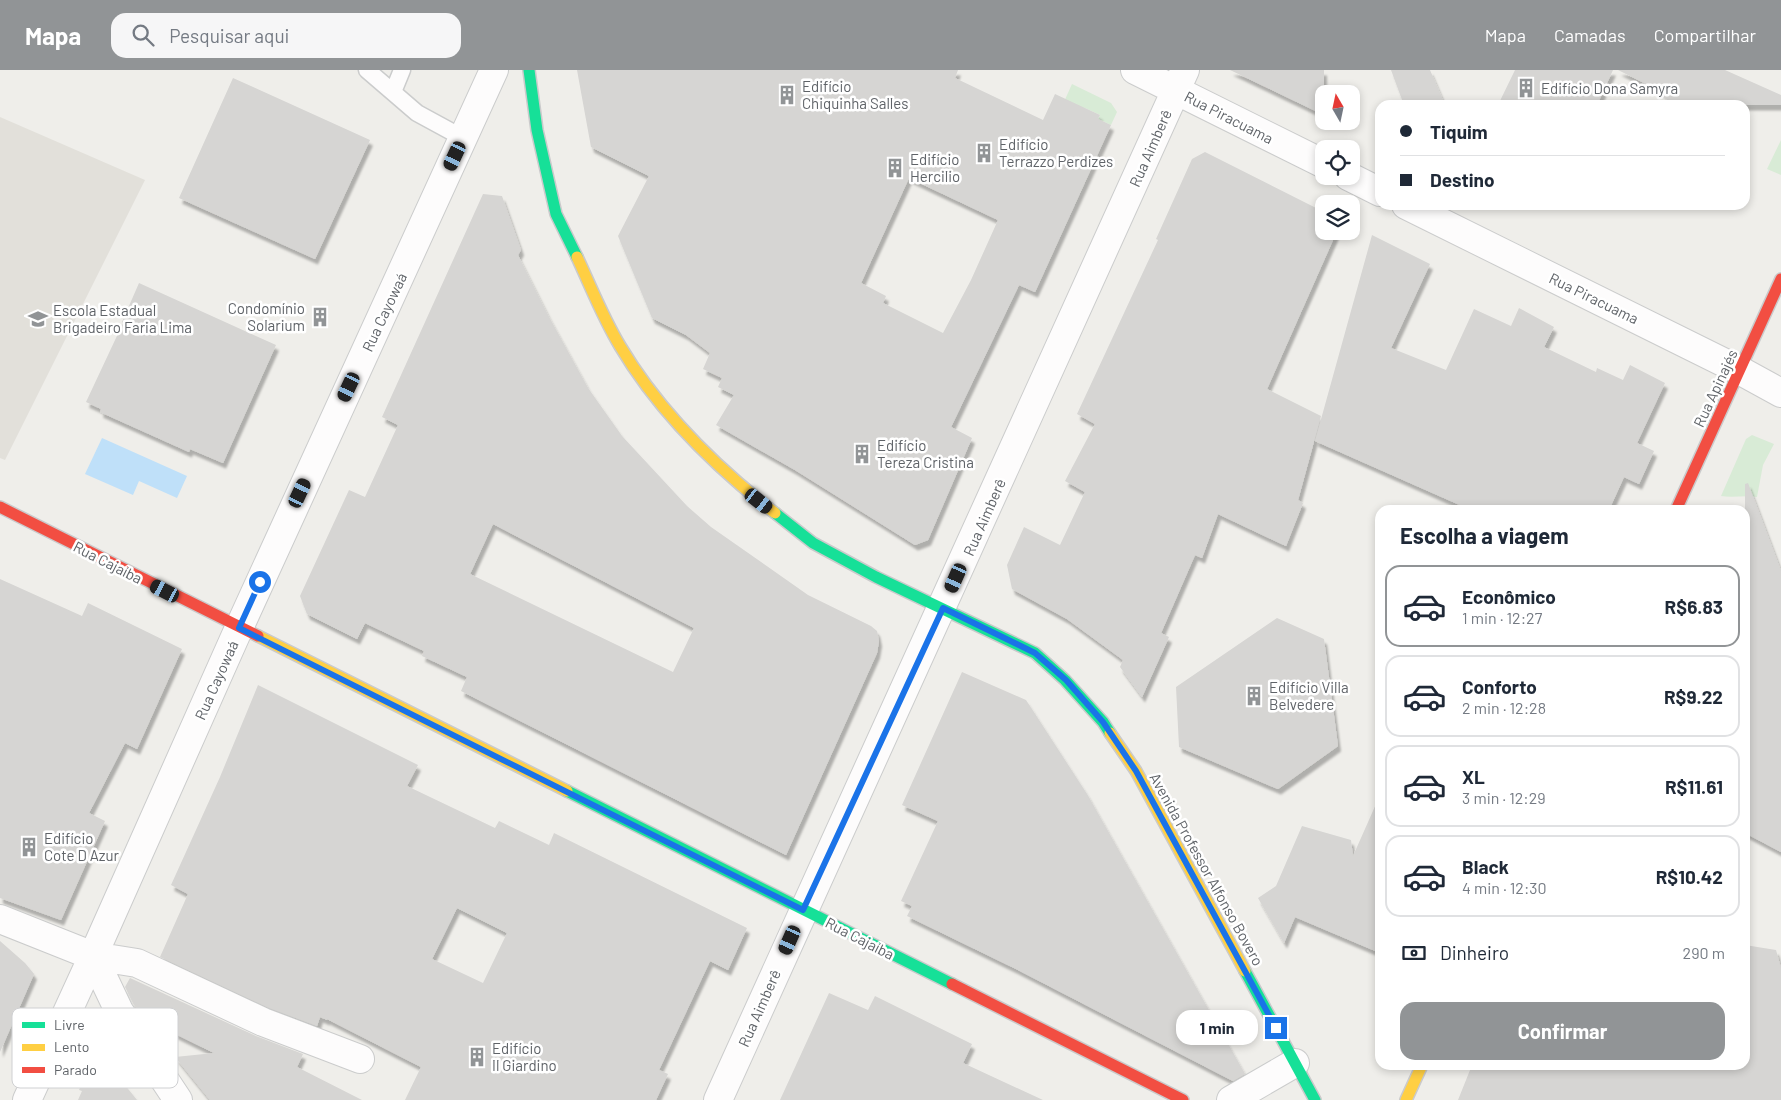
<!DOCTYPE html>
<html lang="pt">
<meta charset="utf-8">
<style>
:root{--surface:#fff;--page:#f6f6f7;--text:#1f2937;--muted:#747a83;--line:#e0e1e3;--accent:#919496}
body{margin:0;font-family:Barlow,sans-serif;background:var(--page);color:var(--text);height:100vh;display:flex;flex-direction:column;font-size:19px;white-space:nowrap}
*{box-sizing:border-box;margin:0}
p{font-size:16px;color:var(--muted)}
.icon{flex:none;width:28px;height:28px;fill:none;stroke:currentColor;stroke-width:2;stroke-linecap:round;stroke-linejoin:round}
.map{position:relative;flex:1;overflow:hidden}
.sheet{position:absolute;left:1375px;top:435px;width:375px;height:565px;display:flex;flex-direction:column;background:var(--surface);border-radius:15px;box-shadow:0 2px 8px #0003}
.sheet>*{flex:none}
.hud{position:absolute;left:1375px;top:30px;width:375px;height:110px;border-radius:15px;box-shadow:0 2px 8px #0003;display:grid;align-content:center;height:110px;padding:0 25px;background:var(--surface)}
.needle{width:32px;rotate:351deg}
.fabs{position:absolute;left:1315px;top:15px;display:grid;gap:10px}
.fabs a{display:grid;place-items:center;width:45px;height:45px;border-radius:10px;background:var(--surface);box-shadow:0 2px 8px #0003;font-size:25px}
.end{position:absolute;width:22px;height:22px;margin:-11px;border:6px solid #1a73e8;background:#fff;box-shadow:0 0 0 2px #fff}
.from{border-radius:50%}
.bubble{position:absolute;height:35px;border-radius:15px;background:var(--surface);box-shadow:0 2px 8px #0003;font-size:16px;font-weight:700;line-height:35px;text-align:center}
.car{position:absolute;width:15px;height:30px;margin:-15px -8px;border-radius:6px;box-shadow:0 0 4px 1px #0007;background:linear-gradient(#222 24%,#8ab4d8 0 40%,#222 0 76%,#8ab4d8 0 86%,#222 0)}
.hud b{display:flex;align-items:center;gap:18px;height:48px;font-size:19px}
.hud b+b{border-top:1px solid var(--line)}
.hud i{width:12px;height:12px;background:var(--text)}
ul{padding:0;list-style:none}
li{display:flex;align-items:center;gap:15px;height:82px;margin:0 10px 8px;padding:0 15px;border:2px solid var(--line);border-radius:15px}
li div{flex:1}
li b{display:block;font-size:19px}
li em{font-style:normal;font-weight:700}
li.active{border-color:var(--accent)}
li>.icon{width:45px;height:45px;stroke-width:1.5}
h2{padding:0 25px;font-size:22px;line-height:60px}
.pay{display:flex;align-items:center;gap:12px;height:55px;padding:0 25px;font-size:19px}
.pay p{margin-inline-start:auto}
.cta{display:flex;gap:10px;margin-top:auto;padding:10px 25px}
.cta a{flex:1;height:58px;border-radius:15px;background:var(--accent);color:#fff;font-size:20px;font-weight:700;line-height:58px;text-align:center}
header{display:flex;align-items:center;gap:30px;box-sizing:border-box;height:70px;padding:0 25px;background:var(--accent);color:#fff}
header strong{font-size:24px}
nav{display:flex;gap:28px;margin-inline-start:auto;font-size:18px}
.search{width:350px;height:45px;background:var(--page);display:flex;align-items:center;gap:12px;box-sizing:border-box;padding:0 18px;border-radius:15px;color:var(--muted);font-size:19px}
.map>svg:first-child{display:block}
</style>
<header>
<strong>Mapa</strong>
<div class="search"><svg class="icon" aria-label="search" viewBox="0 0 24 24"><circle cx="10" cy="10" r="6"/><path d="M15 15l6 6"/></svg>Pesquisar aqui</div>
<nav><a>Mapa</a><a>Camadas</a><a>Compartilhar</a></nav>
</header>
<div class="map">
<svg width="1781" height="1030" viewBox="0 0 1781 1030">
<defs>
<filter id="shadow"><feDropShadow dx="3" dy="5.5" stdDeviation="1" flood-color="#0004"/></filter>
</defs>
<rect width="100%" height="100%" fill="#efeeea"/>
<!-- education -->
<path fill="#e2e0da" d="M0 47 145 110 5 390 0 388Z"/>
<!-- green -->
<path fill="#d8ebd6" d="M1072 14 1111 33 1117 42 1111 55 1098 49 1100 45 1085 38 1063 34Z
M1781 70V105L1767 99Z
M1752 365 1774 374 1763 395 1757 427C1745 425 1733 428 1721 426L1746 369Z"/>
<!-- water -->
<path fill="#bfe0f9" d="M102 368 187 406 177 428 139 411 133 425 85 404Z"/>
<!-- building -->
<path fill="#d6d5d3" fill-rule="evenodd" filter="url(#shadow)" d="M577 0H958L955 8 1043 50 1055 24 1100 45 1098 49 1111 55 1035 222 1019 215 951 357 972 368 928 470 915 475 795 400 716 355 734 325 718 317 722 308 703 299 710 283 686 265 652 248 618 166 649 106 591 77ZM909 108 998 150 971 210 943 263 883 233 886 226 861 213Z
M1230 0H1324V45Z
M1391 0H1430L1445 35H1404Z
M1515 0H1613L1597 35H1498Z
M1618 0H1725L1781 25V35H1683L1663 28 1664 23Z
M233 8 370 70 315 189 179 128Z
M1205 82 1324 142V161H1337L1267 319 1321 346 1298 430 1303 433 1286 476 1218 444 1202 488 1195 485 1161 563 1169 567 1142 627 1120 597 1123 590 1067 549 1012 519 1007 495 1024 457 1060 475 1085 422 1065 411 1095 354 1077 344 1158 170 1156 169 1192 89Z
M483 124 502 126 521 180 518 185 549 247 588 318 622 366 687 436 711 457 808 525 871 556 877 561 879 571 877 583 786 785 461 621 467 607 422 586 424 581 365 553 357 569 307 544 300 526 349 420 365 427 398 355 382 347ZM493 454 694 558 673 602 470 504Z
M1372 165 1430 194 1391 278 1446 300 1474 239 1511 256 1519 238 1554 257 1544 277 1596 302 1597 298 1623 310 1630 295 1665 313 1637 373 1654 381 1639 414 1624 407 1609 440H1471L1315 371Z
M139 213 276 275 223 393 190 379 189 382 100 342 101 339 86 332 123 253 122 252Z
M1748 413 1781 501V782L1745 763V414Z
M0 509 82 546 88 533 182 579 137 679 125 673 89 743 105 751 61 850 0 828Z
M1277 548 1324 569 1338 676 1278 719 1179 677 1176 617Z
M962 602 1026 630 1087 724 1245 1004 1233 1011 1016 899 907 846 912 836 901 831 938 751 902 735Z
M258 615 418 695 407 716 495 758 499 751 549 775 554 763 747 858 728 900 710 891 659 1000 668 1004 656 1030H405L421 997 327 949V950L320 947 317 956 269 938 160 887 188 824 171 815 220 707ZM457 838 507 863 483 913 432 889Z
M1380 725V883L1295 847 1284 873 1258 828 1276 816 1302 756 1351 770 1353 786Z
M0 871 25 893 34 904 0 982Z
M1745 875 1776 880 1781 898V1030H1458L1472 995H1745Z
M130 908 256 966 303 984 297 997 362 1030H210L175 987 214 983 145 949 133 933 125 917Z
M829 923 868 940 875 926 972 974 963 993 1043 1030H780Z
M107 993 137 1030H78L82 1021 79 1020 90 994Z"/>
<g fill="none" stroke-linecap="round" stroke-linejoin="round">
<defs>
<path id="lane" d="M367 0 417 43 463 68
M393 22 402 0"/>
<path id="street" d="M1135 0 1324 94
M1348 106 1380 122
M1406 135 1739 300 1781 323
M0 849 93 886 137 893 263 952 360 989
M93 886 119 941 178 1030
M27 1030 93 886 239 558 494 0
M718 1030 1185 0
M1231 1030 1295 993"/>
<path id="fast" d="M529 0 537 60 556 144 577 187
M775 443 813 473 876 507 1035 583 1065 610 1103 652 1110 663
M567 721 952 914
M1245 901 1315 1030"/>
<path id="slow" d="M577 187C591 217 603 248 620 276 658 340 717 398 775 443
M258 566 567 721
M1110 663 1136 701 1245 901
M1406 1030 1422 995"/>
<path id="jam" d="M0 437 258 566
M1676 440 1781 209
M952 914 1183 1030"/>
</defs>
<!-- lane casing -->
<use href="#lane" stroke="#cbcccc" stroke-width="19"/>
<!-- street casing -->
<use href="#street" stroke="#cbcccc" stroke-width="30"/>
<!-- fast casing -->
<use href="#fast" stroke="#cacacb" stroke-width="14"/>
<!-- slow casing -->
<use href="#slow" stroke="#cacacb" stroke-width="14"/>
<!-- jam casing -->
<use href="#jam" stroke="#cacacb" stroke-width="14"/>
<!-- lane -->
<use href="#lane" stroke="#fdfcfc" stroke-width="16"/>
<!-- street -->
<use href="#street" stroke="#fdfcfc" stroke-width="28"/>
<!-- fast -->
<use href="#fast" stroke="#16e098" stroke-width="11"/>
<!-- slow -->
<use href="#slow" stroke="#ffcf43" stroke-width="11"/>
<!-- jam -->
<use href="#jam" stroke="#f24e42" stroke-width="11"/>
</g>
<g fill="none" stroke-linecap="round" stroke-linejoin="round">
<!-- route -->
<path stroke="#1a73e8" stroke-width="6" d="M260 512 239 558 803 840 943 538 1035 583 1066 610 1103 652 1136 701 1276 958"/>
</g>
<!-- icons -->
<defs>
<symbol id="building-bare" viewBox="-9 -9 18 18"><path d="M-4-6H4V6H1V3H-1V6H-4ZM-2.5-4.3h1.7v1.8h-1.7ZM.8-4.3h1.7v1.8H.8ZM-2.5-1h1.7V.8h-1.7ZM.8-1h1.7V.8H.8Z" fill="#919496" stroke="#fff" stroke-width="2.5" paint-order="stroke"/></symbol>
<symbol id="school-bare" viewBox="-9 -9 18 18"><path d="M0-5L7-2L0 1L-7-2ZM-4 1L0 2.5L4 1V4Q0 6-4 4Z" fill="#919496" stroke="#fff" stroke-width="2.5" paint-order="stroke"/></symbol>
</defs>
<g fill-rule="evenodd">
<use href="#building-bare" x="1512" y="4" width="28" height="28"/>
<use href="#building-bare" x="773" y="11" width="28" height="28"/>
<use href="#building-bare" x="970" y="69" width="28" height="28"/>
<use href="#building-bare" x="881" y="84" width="28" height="28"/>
<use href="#building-bare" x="306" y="233" width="28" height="28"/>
<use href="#school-bare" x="24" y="235" width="28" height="28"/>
<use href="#building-bare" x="848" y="370" width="28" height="28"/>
<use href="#building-bare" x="1240" y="612" width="28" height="28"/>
<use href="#building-bare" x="15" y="763" width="28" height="28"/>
<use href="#building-bare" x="463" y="973" width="28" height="28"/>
</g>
<g text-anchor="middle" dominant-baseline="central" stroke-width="5" stroke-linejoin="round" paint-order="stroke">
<!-- poi labels -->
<g font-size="15" fill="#5f6368" stroke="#fff" text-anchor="start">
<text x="802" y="16">Edifício<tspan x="802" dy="17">Chiquinha Salles</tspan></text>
<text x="1541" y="18">Edifício Dona Samyra</text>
<text x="999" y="74">Edifício<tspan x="999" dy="17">Terrazzo Perdizes</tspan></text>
<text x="910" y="89">Edifício<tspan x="910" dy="17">Hercilio</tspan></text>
<text x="305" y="238" text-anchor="end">Condomínio<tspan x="305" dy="17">Solarium</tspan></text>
<text x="53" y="240">Escola Estadual<tspan x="53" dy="17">Brigadeiro Faria Lima</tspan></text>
<text x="877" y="375">Edifício<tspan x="877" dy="17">Tereza Cristina</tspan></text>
<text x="1269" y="617">Edifício Villa<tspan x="1269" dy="17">Belvedere</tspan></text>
<text x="44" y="768">Edifício<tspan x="44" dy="17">Cote D Azur</tspan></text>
<text x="492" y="978">Edifício<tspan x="492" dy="17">Il Giardino</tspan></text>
</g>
<!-- street labels -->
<g font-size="15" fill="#5f6368" stroke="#fff">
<text transform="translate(1229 47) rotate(27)">Rua Piracuama</text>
<text transform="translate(1150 78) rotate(-66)">Rua Aimberê</text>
<text transform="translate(1594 228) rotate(26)">Rua Piracuama</text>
<text transform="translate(384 242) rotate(-65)">Rua Cayowaá</text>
<text transform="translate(1715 318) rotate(-65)">Rua Apinajés</text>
<text transform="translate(984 447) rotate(-66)">Rua Aimberê</text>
<text transform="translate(108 492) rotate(27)">Rua Cajaíba</text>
<text transform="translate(216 610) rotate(-66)">Rua Cayowaá</text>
<text transform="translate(1207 799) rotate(61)">Avenida Professor Alfonso Bovero</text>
<text transform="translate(860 868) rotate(27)">Rua Cajaíba</text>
<text transform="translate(759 938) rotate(-66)">Rua Aimberê</text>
</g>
</g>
<!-- legend -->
<rect x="12" y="938" width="166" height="80" rx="8" fill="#fff" stroke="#cfd0d2" stroke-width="1"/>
<rect x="22" y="952" width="23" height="6" fill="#16e098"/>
<rect x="22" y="974" width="23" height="7" fill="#ffcf43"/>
<rect x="22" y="997" width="23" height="6" fill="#f24e42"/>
<g font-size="14" fill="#5f6368">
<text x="54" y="960">Livre</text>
<text x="54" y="982">Lento</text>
<text x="54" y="1005">Parado</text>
</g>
</svg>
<div class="fabs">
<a><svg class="needle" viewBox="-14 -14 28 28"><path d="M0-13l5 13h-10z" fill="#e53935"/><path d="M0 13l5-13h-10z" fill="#747a83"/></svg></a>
<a><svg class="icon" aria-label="locate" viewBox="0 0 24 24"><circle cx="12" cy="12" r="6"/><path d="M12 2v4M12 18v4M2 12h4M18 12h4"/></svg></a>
<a><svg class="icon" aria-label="layers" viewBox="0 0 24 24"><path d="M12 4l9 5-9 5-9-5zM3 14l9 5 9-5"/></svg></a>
</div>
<i class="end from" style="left:260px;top:512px"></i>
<i class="end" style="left:1276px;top:958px"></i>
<div class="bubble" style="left:1176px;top:940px;width:82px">1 min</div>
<i class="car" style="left:455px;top:86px;rotate:205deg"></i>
<i class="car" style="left:349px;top:317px;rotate:205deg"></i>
<i class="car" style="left:300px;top:423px;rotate:25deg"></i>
<i class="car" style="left:759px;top:431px;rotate:128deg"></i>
<i class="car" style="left:956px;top:508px;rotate:204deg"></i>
<i class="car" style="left:165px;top:521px;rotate:297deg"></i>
<i class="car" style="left:790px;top:870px;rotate:204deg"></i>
<div class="hud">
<b><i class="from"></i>Tiquim</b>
<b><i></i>Destino</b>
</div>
<section class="sheet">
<h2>Escolha a viagem</h2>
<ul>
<li class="active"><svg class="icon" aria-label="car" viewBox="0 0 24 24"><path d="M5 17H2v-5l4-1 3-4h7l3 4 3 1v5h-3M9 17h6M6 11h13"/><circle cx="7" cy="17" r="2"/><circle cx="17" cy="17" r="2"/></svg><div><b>Econômico</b><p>1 min · 12:27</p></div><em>R$6.83</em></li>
<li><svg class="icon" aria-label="car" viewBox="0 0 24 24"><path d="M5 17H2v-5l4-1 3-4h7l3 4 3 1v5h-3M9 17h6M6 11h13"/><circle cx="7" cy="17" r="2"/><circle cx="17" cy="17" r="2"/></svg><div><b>Conforto</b><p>2 min · 12:28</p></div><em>R$9.22</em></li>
<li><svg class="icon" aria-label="car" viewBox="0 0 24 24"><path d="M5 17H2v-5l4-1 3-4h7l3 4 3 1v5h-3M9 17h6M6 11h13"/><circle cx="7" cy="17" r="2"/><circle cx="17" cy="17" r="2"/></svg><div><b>XL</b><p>3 min · 12:29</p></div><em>R$11.61</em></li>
<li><svg class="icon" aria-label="car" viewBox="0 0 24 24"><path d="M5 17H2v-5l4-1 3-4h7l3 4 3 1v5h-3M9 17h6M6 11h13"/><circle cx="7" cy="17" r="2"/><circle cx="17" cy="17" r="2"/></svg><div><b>Black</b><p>4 min · 12:30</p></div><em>R$10.42</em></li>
</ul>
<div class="pay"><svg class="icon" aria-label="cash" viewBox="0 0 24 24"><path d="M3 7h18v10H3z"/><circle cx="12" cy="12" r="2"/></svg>Dinheiro<p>290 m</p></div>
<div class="cta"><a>Confirmar</a></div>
</section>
</div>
